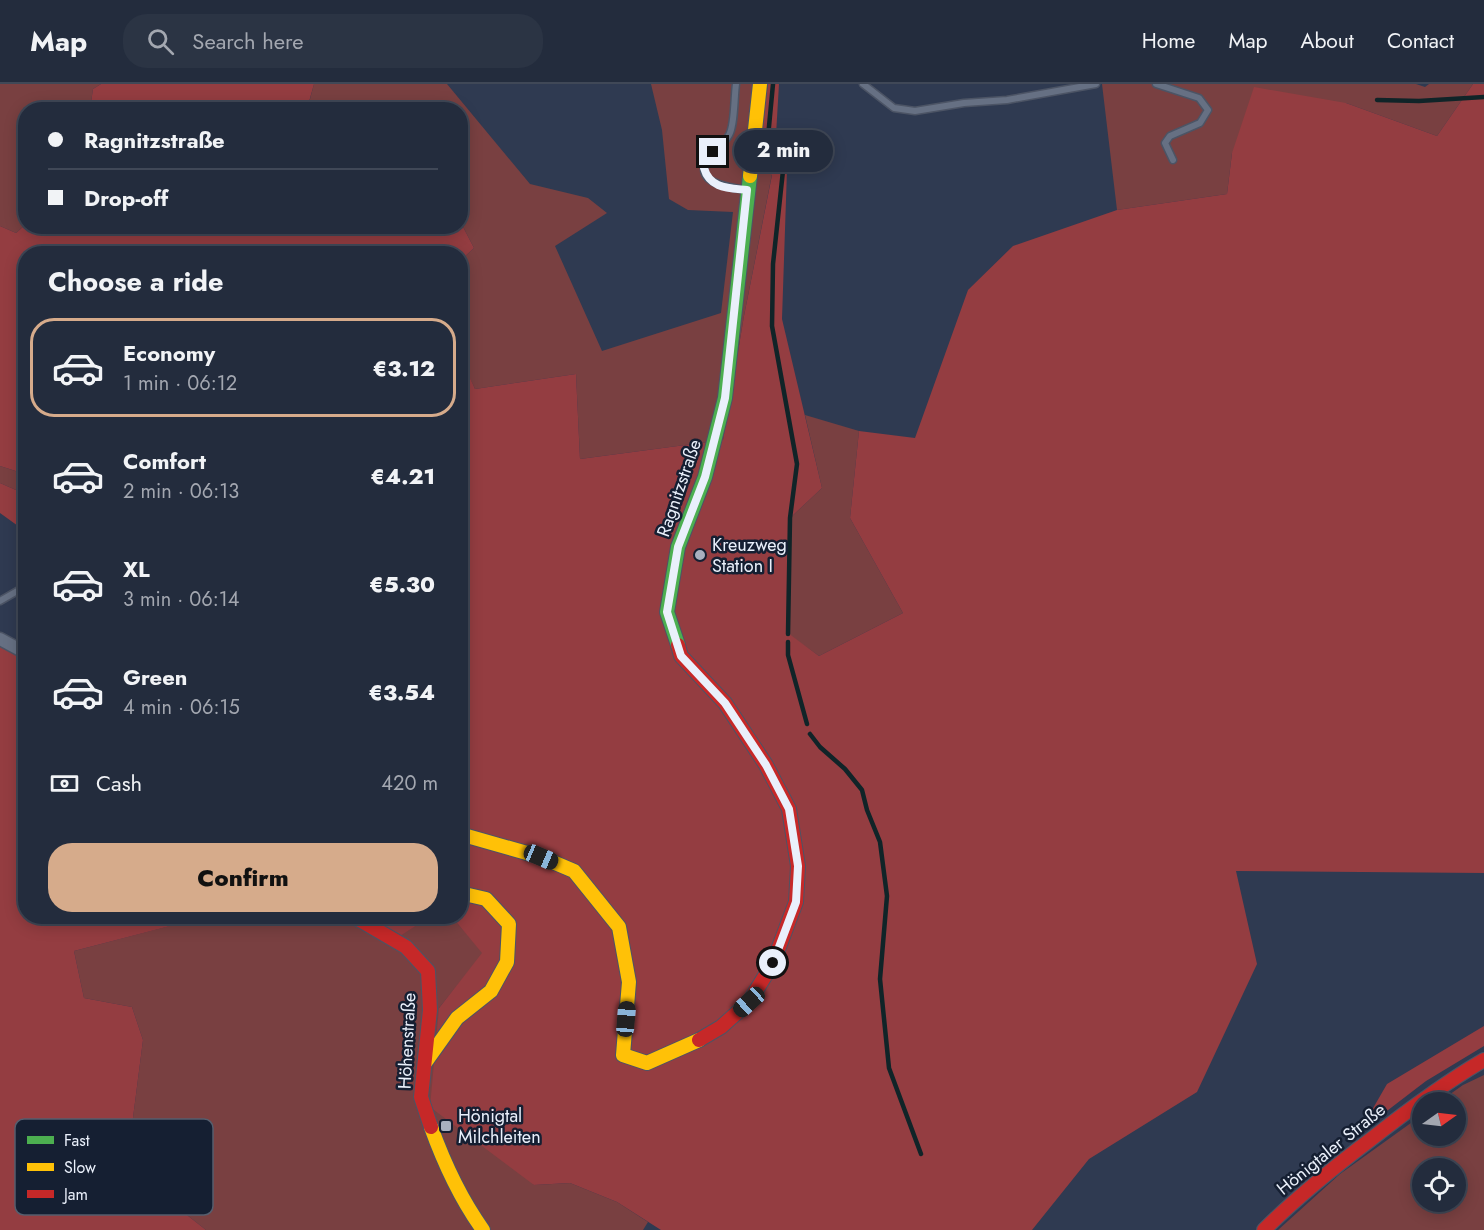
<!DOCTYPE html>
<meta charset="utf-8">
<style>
:root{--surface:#232c3d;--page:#2b3444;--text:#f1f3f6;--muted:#a3a7b0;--line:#404857;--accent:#d6ab8b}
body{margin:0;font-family:Jost,sans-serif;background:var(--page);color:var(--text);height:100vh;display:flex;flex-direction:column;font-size:22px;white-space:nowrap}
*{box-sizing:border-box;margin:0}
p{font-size:20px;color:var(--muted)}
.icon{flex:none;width:33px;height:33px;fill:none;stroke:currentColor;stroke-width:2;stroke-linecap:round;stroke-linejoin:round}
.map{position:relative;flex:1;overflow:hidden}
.side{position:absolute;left:18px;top:162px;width:450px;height:678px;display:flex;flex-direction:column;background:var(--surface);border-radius:24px;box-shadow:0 3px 15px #0003,0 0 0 2px var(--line)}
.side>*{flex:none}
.banner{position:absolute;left:18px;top:18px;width:450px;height:132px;border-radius:24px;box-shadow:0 3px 15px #0003,0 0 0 2px var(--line);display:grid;align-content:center;height:132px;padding:0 30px;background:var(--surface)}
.needle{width:39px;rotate:76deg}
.tools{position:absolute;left:1412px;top:1008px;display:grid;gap:12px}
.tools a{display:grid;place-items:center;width:54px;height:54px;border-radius:50%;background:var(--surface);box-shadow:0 3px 15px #0003,0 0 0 2px var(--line);font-size:30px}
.end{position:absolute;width:27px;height:27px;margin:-14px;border:8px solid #eaf0fb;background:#111;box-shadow:0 0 0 3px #111}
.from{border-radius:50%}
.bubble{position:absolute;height:42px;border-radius:21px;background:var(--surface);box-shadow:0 3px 15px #0003,0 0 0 2px var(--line);font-size:20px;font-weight:800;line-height:42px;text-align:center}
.car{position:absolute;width:18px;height:36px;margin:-18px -9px;border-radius:8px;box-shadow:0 0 4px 2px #0007;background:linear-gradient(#222 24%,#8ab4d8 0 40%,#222 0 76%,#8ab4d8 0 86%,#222 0)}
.banner b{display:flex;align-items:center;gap:21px;height:57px;font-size:22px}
.banner b+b{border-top:2px solid var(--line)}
.banner i{width:15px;height:15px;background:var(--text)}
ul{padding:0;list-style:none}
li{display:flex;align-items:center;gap:18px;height:99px;margin:0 12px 9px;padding:0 18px;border:3px solid transparent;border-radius:24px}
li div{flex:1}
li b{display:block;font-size:22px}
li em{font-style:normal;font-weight:800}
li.selected{border-color:var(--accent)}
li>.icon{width:54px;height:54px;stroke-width:1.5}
h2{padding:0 30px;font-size:27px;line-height:72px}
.pay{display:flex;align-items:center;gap:15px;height:66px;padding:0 30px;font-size:22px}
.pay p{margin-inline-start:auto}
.primary-button{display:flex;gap:12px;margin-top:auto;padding:12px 30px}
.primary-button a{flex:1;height:69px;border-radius:24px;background:var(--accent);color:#111;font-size:24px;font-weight:800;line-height:69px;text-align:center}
header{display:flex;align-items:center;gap:36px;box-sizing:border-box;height:84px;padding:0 30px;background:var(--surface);border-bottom:2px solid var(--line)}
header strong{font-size:28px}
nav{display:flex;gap:33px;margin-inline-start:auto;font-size:21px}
.search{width:420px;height:54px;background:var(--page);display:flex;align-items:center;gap:15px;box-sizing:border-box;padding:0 21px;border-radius:24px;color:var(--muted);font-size:22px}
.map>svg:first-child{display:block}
</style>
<header>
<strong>Map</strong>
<div class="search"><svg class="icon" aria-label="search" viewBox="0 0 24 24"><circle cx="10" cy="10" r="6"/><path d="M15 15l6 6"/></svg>Search here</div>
<nav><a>Home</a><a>Map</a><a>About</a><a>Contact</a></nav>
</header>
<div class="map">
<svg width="1484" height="1146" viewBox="0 0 1484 1146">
<rect width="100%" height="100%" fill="#2f3a51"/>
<!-- green -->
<path fill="#794041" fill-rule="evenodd" d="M0 0H101L93 5 90 25 26 26 25 141 16 149 0 142Z
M314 0H447L530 100 588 114 607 129 555 162 602 267 721 229 733 128 688 126 669 115 662 46 651 0H760L758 71 772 90 744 232 723 356 580 375 576 290 475 305 460 274 461 176 474 164 461 139 460 26H307Z
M1102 0H1416L1425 3 1429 0H1473L1437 52 1346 19 1232 69 1227 110 1117 126Z
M805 331 859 347 850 434 903 529 819 572 788 550 790 434 822 404Z
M0 382 25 390V410L0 399Z
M174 833H359L399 852 430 833H452L483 869 439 924 534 1101 570 1099 617 1118 648 1138 643 1146H206L173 1120 174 1083 130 1057 143 956 132 923 84 914 74 867 173 841Z
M1484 991V1146H1278L1340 1090 1422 1031V1052H1455V1018H1439L1463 1001ZM1422 1084H1455V1118H1422Z"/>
<!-- forest -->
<path fill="#943d41" d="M101 0H314L307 25H90L93 5Z
M768 0H779L776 51 787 86 782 235 822 404 790 434 788 549 819 572 903 529 850 434 859 347 915 354 968 206 1013 162 1117 126 1227 110 1232 69 1254 3 1346 19 1437 52 1473 0H1484V789L1236 787 1257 880 1197 1008 1089 1075 1032 1146H661L617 1118 570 1099 534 1101 430 1023 439 924 482 869 452 833 460 832 461 274 475 305 576 290 580 375 723 356 744 232 772 91 758 71Z
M461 139 474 164 461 176 460 170H26L25 390 0 382V142L16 149 25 141 26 142H460Z
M0 399 25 410V447L0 429Z
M0 559 25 566 26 832 174 833V841L74 867 84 914 132 923 143 956 130 1057 174 1083 173 1120 206 1146H0Z
M359 833H430L400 852Z
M1484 942V962L1426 997 1379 1033 1372 1026 1387 1000Z"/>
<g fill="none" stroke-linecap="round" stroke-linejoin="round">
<!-- stream -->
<path stroke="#102428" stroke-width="4.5" d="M773 0 768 53 785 68 773 180 772 242 797 380 790 434 788 550
M1377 16 1419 17 1484 13
M788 558V571L807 640
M810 650 820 663 845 685 862 706 867 726 880 758 887 812 880 895 889 984 921 1070"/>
<defs>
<path id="lane" d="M736 0C734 13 735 41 729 51 725 59 716 65 710 72 689 99 730 104 747 106
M863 0 894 24 915 27 964 19 1007 16 1096 0
M1156 0 1199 14 1208 26 1200 39 1170 52 1165 59 1173 76
M0 517 26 502"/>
<path id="street" d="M0 555 26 569"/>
<path id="fast" d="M678 561 667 528 678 463 705 393 725 314 750 92"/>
<path id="slow" d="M750 92 760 0
M460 750 541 773 574 787 619 843 629 898 623 971 647 979 699 956
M425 979 457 934 491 907 507 878 509 840 486 815 460 809
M431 1043C444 1079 460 1114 483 1146"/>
<path id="jam" d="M678 561 681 572 725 619 766 681 789 725 798 782 796 818 773 879 749 918 721 943 699 956
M353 832 406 863 428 887 430 926 421 1013 431 1043
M1264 1146C1297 1113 1333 1084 1370 1056 1407 1027 1444 999 1484 976"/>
</defs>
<!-- lane casing -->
<use href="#lane" stroke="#4c5465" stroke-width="9"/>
<!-- street casing -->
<use href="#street" stroke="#4c5465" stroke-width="15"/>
<!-- fast casing -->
<use href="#fast" stroke="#4c5465" stroke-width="16"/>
<!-- slow casing -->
<use href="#slow" stroke="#4c5465" stroke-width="16"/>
<!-- jam casing -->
<use href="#jam" stroke="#4c5465" stroke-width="16"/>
<!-- lane -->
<use href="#lane" stroke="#667083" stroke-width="6"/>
<!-- street -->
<use href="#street" stroke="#667083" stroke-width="12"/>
<!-- fast -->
<use href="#fast" stroke="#4caf50" stroke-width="14"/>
<!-- slow -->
<use href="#slow" stroke="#ffc107" stroke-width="14"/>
<!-- jam -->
<use href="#jam" stroke="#c62828" stroke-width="14"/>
</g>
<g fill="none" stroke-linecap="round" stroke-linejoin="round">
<!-- route -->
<path stroke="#eaf0fb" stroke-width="8" d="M713 68 706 78 704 84C710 105 729 104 747 106L725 314 705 393 678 463 667 528 681 572 725 619 766 681 789 725 798 782 796 818 773 879"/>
</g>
<!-- markers -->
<g fill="#a9b0c0" stroke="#151f32" stroke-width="2">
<circle cx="700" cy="471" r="6"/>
<rect x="440" y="1036" width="12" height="12" rx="3"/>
</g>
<g text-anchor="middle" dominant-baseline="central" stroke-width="5" stroke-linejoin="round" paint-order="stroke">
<!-- street labels -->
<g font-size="18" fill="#eaf0fb" stroke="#151f32">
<text transform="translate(679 404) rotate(-71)">Ragnitzstraße</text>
<text transform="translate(407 957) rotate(-87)">Höhenstraße</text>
<text transform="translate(1331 1065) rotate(-39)">Hönigtaler Straße</text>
</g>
<!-- poi labels -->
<g font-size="18" fill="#eaf0fb" stroke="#151f32" text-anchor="start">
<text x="712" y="461">Kreuzweg<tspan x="712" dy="21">Station I</tspan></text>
<text x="458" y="1032">Hönigtal<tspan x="458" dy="21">Milchleiten</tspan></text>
</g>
</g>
<!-- legend -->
<rect x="15" y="1035" width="198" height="96" rx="9" fill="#151f32" stroke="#555e6e" stroke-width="1.5"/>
<rect x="27" y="1052" width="27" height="8" fill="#4caf50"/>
<rect x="27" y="1079" width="27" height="8" fill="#ffc107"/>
<rect x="27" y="1106" width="27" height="8" fill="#c62828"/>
<g font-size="16" fill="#eaf0fb">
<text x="64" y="1062">Fast</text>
<text x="64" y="1089">Slow</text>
<text x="64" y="1116">Jam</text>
</g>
</svg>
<div class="tools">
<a><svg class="needle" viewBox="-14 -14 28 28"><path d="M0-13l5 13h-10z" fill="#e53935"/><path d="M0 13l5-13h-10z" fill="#a3a7b0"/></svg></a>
<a><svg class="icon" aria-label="locate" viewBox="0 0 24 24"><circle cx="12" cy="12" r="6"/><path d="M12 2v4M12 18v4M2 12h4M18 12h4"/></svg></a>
</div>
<i class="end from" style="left:773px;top:879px"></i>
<i class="end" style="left:713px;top:68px"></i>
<div class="bubble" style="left:734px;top:46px;width:99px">2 min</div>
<i class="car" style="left:541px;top:773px;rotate:113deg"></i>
<i class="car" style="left:749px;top:918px;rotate:228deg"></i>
<i class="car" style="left:626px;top:935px;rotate:5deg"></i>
<div class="banner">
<b><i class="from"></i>Ragnitzstraße</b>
<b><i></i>Drop-off</b>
</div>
<section class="side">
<h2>Choose a ride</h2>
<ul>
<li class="selected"><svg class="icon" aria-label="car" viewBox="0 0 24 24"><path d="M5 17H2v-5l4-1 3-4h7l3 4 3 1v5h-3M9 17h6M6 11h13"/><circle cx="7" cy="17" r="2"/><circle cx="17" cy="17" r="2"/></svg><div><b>Economy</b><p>1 min · 06:12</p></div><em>€3.12</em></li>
<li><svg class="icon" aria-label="car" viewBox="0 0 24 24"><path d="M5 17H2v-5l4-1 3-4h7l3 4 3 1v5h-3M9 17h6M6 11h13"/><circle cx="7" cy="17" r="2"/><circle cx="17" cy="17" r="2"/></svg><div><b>Comfort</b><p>2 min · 06:13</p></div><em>€4.21</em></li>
<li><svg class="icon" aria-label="car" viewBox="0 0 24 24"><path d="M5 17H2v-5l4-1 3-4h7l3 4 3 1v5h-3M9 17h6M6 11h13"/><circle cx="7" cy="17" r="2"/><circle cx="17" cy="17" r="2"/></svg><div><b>XL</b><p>3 min · 06:14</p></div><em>€5.30</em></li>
<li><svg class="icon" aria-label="car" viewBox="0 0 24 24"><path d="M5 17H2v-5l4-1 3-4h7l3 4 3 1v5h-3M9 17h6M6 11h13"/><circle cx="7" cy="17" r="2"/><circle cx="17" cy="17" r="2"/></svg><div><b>Green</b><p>4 min · 06:15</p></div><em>€3.54</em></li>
</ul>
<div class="pay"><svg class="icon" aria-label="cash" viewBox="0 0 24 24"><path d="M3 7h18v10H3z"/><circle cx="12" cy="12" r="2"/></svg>Cash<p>420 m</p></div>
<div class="primary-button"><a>Confirm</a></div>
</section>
</div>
